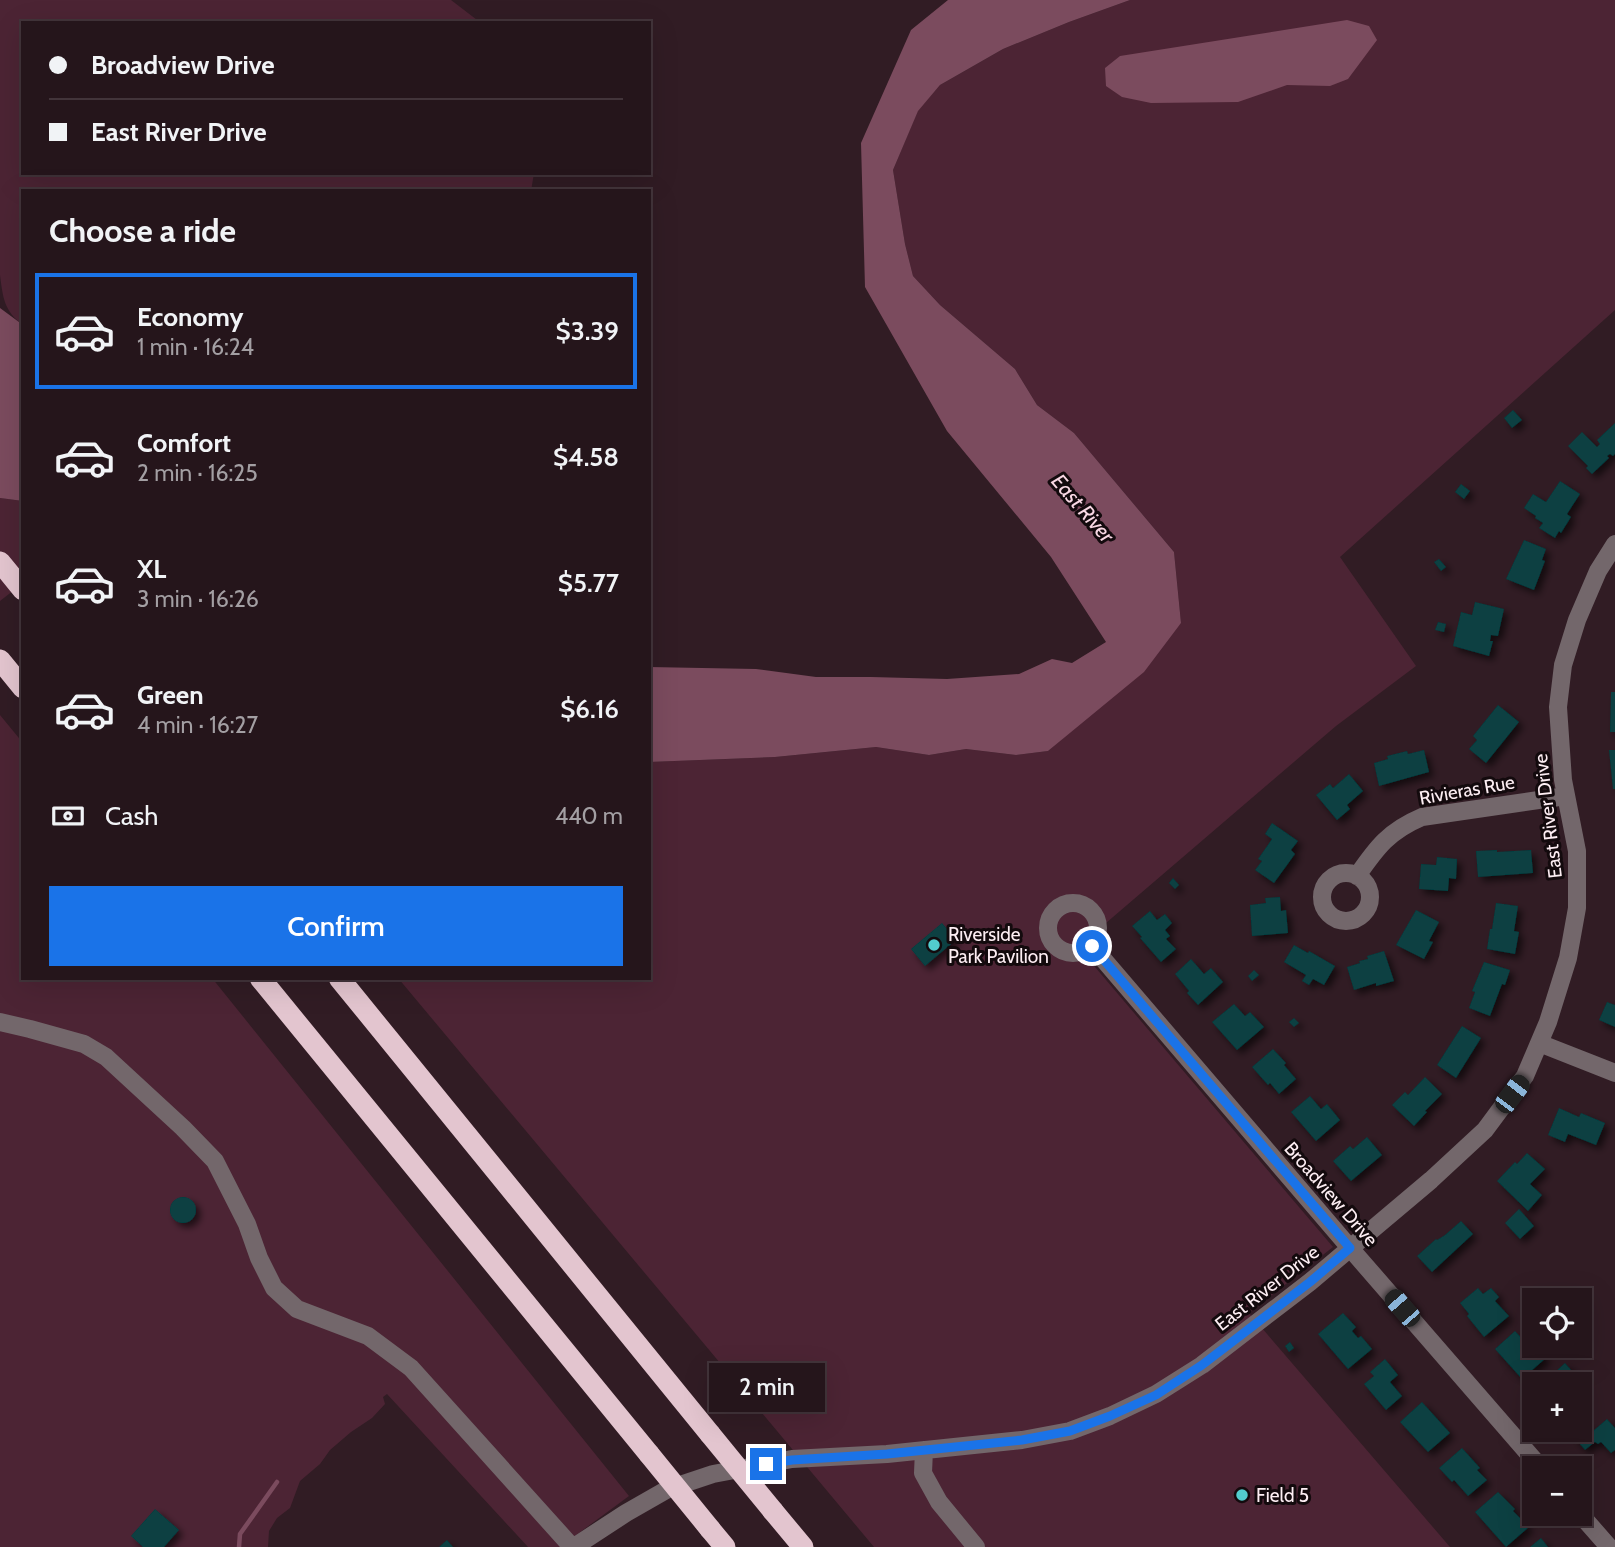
<!DOCTYPE html>
<meta charset="utf-8">
<style>
:root{--surface:#25151b;--page:#2d1e24;--text:#f1f3f6;--muted:#a39fa3;--line:#42343a;--accent:#1a73e8}
body{margin:0;font-family:Cabin,sans-serif;background:var(--page);color:var(--text);height:100vh;display:flex;flex-direction:column;font-size:26px;white-space:nowrap}
*{box-sizing:border-box;margin:0}
p{font-size:23px;color:var(--muted)}
.icon{flex:none;width:38px;height:38px;fill:none;stroke:currentColor;stroke-width:2;stroke-linecap:round;stroke-linejoin:round}
.map{position:relative;flex:1;overflow:hidden}
.drawer{position:absolute;left:21px;top:189px;width:630px;height:791px;display:flex;flex-direction:column;background:var(--surface);border-radius:0px;box-shadow:0 7px 28px #0002,0 0 0 2px var(--line)}
.drawer>*{flex:none}
.banner{position:absolute;left:21px;top:21px;width:630px;height:154px;border-radius:0px;box-shadow:0 7px 28px #0002,0 0 0 2px var(--line);display:grid;align-content:center;height:154px;padding:0 28px;background:var(--surface)}
.buttons{position:absolute;left:1522px;top:1288px;display:grid;gap:14px}
.buttons a{display:grid;place-items:center;width:70px;height:70px;border-radius:0px;background:var(--surface);box-shadow:0 7px 28px #0002,0 0 0 2px var(--line);font-size:35px}
.end{position:absolute;width:32px;height:32px;margin:-16px;border:9px solid #1a73e8;background:#fff;box-shadow:0 0 0 4px #fff}
.from{border-radius:50%}
.bubble{position:absolute;height:49px;border-radius:0px;background:var(--surface);box-shadow:0 7px 28px #0002,0 0 0 2px var(--line);font-size:23px;font-weight:600;line-height:49px;text-align:center}
.car{position:absolute;width:21px;height:42px;margin:-21px -10px;border-radius:9px;box-shadow:0 0 5px 2px #0007;background:linear-gradient(#222 24%,#8ab4d8 0 40%,#222 0 76%,#8ab4d8 0 86%,#222 0)}
.banner b{display:flex;align-items:center;gap:24px;height:66px;font-size:26px}
.banner b+b{border-top:2px solid var(--line)}
.banner i{width:18px;height:18px;background:var(--text)}
ul{padding:0;list-style:none}
li{display:flex;align-items:center;gap:21px;height:116px;margin:0 14px 10px;padding:0 14px;border:4px solid transparent;border-radius:0px}
li div{flex:1}
li b{display:block;font-size:26px}
li em{font-style:normal;font-weight:600}
li.active{border-color:var(--accent)}
li>.icon{width:63px;height:63px;stroke-width:1.5}
h2{padding:0 28px;font-size:32px;line-height:84px}
.pay{display:flex;align-items:center;gap:18px;height:77px;padding:0 28px;font-size:26px}
.pay p{margin-inline-start:auto}
.action{display:flex;gap:14px;margin-top:auto;padding:14px 28px}
.action a{flex:1;height:80px;border-radius:0px;background:var(--accent);color:#fff;font-size:28px;font-weight:600;line-height:80px;text-align:center}
.map>svg:first-child{display:block}
</style>
<div class="map">
<svg width="1615" height="1547" viewBox="0 0 1615 1547">
<defs>
<filter id="shadow"><feDropShadow dx="4.5" dy="4.5" stdDeviation="3.5" flood-color="#0009"/></filter>
</defs>
<rect width="100%" height="100%" fill="#311c24"/>
<!-- green -->
<path fill="#4c2434" d="M0 0H451L481 23H23V173H534L531 191H23V325C4 311 3 298 0 275Z
M1130 0H1615V310L1340 557 1416 666 1336 726 1078 947 1333 1247 1249 1313 1450 1547H874L398 978H649V762L775 757 876 747 929 755 966 749 1016 755 1048 751 1085 719 1181 623 1174 552 1074 433 1037 405 1015 369 940 305 913 276 905 244 893 170 918 110 940 85 1003 49 1069 22Z
M0 498 23 501V583L0 601Z
M0 715 23 743V978H212L629 1496 560 1547H528L387 1394 383 1397 385 1404 372 1418 351 1432 330 1450 320 1464 300 1481 290 1508 277 1518 269 1531 268 1547H0Z"/>
<!-- water -->
<path fill="#7b4b5e" d="M948 0H1130L1069 22 1003 49 940 85 918 111 893 170 905 244 913 276 940 305 1015 369 1037 405 1074 433 1174 552 1181 623 1144 672 1048 751 1016 755 966 749 929 755 876 747 775 757 649 762V667L756 669 816 677H871L947 679 1019 674 1052 659 1072 663 1106 642 1051 557 947 431 865 287 861 143 911 30Z
M1347 20 1369 26 1377 40 1348 79 1330 86 1287 85 1238 102 1151 103 1122 97 1106 86 1105 68 1120 56Z
M0 308 23 325V501L0 498Z"/>
<g fill="none" stroke-linecap="round" stroke-linejoin="round">
<!-- stream -->
<path stroke="#7b4b5e" stroke-width="4.5" d="M239 1547 240 1534 277 1482"/>
</g>
<!-- building -->
<path fill="#074142" filter="url(#shadow)" d="M1513 410 1522 420 1512 428 1504 418Z
M1615 423V454L1613 456 1610 454 1607 456 1609 458 1592 474 1586 468 1588 466 1568 446 1582 432 1597 447 1600 444 1597 440Z
M1560 481 1580 494 1567 514 1571 517 1561 533 1559 531 1555 538 1539 528 1543 523 1535 518 1536 516 1524 508 1533 494 1546 502Z
M1461 484 1470 491 1464 499 1455 492Z
M1524 540 1546 549 1542 560 1545 561 1534 590 1506 579Z
M1439 559 1446 567 1441 571 1434 562Z
M1475 602 1504 609 1498 636 1491 635 1490 641H1493L1489 656 1453 646 1461 612 1472 615Z
M1438 622 1446 624 1444 632 1435 630Z
M1611 692H1615V732H1610Z
M1498 705 1519 722 1486 763 1469 749 1477 740 1473 736Z
M1424 750 1429 772 1379 786 1374 763 1388 759 1387 756 1407 751 1408 754Z
M1609 750H1615V789H1613Z
M1349 774 1363 791 1347 805 1350 809 1337 820 1316 795 1330 784 1333 788Z
M1272 823 1298 841 1291 850 1295 854 1274 883 1255 870 1262 861 1258 859 1272 839 1265 834Z
M1497 850V852L1531 850 1533 873 1478 877 1476 851Z
M1437 857 1457 859 1456 879 1449 878 1448 891 1419 889 1421 864 1436 865Z
M1173 878 1179 885 1175 889 1169 883Z
M1280 897 1281 911 1286 910 1288 933 1252 936 1250 905 1266 903 1265 898Z
M1496 903 1518 906 1514 931 1519 932 1515 954 1487 949 1490 929H1492Z
M1416 910 1439 922 1429 941 1433 942 1424 959 1396 945Z
M1150 911 1157 920 1165 914 1172 923 1165 930 1170 936 1166 939 1176 949 1161 962 1140 938 1142 937 1132 926Z
M942 923 956 940 925 966 911 949Z
M1294 945 1308 953 1309 951 1335 966 1324 985 1313 979 1309 985 1302 981 1306 975 1284 962Z
M1384 951 1394 981 1376 986V983L1354 990 1347 967 1360 963 1359 961 1368 959 1367 956Z
M1191 959 1204 974 1211 968 1223 982 1198 1005 1187 993 1189 991 1175 974Z
M1484 962 1510 970 1505 985 1502 984 1490 1016 1469 1008 1475 992 1472 991Z
M1254 970 1259 975 1252 981 1248 976Z
M1607 1002 1615 1005V1027L1599 1020Z
M1234 1004 1245 1016 1250 1012 1264 1027 1237 1050 1212 1022Z
M1294 1018 1299 1023 1294 1027 1289 1022Z
M1462 1026 1481 1038 1456 1078 1437 1065Z
M1273 1049 1286 1063 1284 1065 1296 1079 1279 1094 1270 1083 1268 1085 1252 1067Z
M1425 1077 1442 1094 1425 1111 1427 1112 1414 1126 1392 1105 1405 1092 1408 1095Z
M1310 1096 1321 1109 1327 1104 1340 1120 1316 1141 1291 1112Z
M1559 1108 1579 1117 1581 1113 1605 1123 1596 1145 1568 1134 1565 1142 1548 1135Z
M1367 1137 1382 1155 1351 1181 1333 1161 1350 1146 1353 1149Z
M1527 1153 1545 1169 1530 1184 1542 1195 1528 1211 1497 1181 1515 1162 1517 1164Z
M170 1210a13 13 0 1 1 26 0a13 13 0 1 1-26 0Z
M1519 1209 1534 1226 1520 1239 1505 1223Z
M1461 1221 1473 1234 1432 1272 1417 1256 1436 1239 1437 1240 1445 1235Z
M1478 1288 1483 1294 1491 1288 1499 1297 1495 1301 1509 1316 1484 1337 1467 1316 1469 1314 1460 1303Z
M1343 1313 1356 1327 1352 1331 1358 1338 1361 1336 1372 1349 1348 1369 1318 1334Z
M1515 1331 1528 1345 1532 1342 1546 1358 1522 1379 1495 1349Z
M1290 1342 1294 1348 1289 1352 1285 1346Z
M1385 1359 1398 1375 1390 1382 1402 1396 1386 1410 1364 1384 1374 1376 1370 1372Z
M1565 1363 1577 1377 1568 1384H1542Z
M1422 1402 1450 1433 1428 1452 1400 1422Z
M1607 1419 1615 1428V1450L1611 1453 1601 1442 1598 1444 1595 1442 1585 1450 1573 1436 1587 1424 1593 1431Z
M1462 1448 1480 1468 1477 1470 1487 1480 1468 1496 1454 1480 1452 1482 1439 1468Z
M1498 1492 1515 1509 1513 1511 1529 1527 1506 1547 1475 1512Z
M155 1509 179 1530 164 1547H143L131 1536Z
M1541 1538 1548 1547H1530Z
M447 1540 453 1547H439Z"/>
<g fill="none" stroke-linecap="round" stroke-linejoin="round">
<!-- minor -->
<path stroke="#73676b" stroke-width="18" d="M1322 897a24 24 0 1 1 48 0a24 24 0 1 1-48 0Z
M1357 876C1377 847 1389 831 1422 817L1566 796
M1048 928a25 25 0 1 1 50 0a25 25 0 1 1-50 0Z
M1092 946 1350 1248 1541 1468
M0 1022 30 1029 84 1044 106 1057 183 1128 215 1161 247 1224 259 1258 274 1288 297 1309 368 1336 411 1368 572 1547
M1539 1043 1615 1073
M924 1450 923 1473 939 1502 976 1547
M1580 1514 1609 1547
M574 1547 626 1513 668 1489 713 1474 792 1459 887 1454 1022 1440 1070 1431 1110 1416 1156 1394 1202 1365 1310 1282 1431 1180 1485 1130 1525 1076 1548 1022 1568 958 1577 908V851L1563 780 1558 707 1563 665 1577 620 1598 571 1615 544"/>
<!-- highway -->
<path stroke="#e3c5cf" stroke-width="21" d="M0 562 23 590
M0 660 23 688
M260 978 649 1454
M339 978 710 1434
M773 1511 803 1547
M710 1529 725 1547"/>
<!-- highway-bridge -->
<path stroke="#e3c5cf" stroke-width="21" d="M710 1434 773 1511
M649 1454 710 1529"/>
</g>
<g fill="none" stroke-linecap="round" stroke-linejoin="round">
<!-- route -->
<path stroke="#1a73e8" stroke-width="9" d="M766 1464 792 1460 887 1454 1022 1440 1070 1431 1110 1416 1156 1395 1202 1365 1310 1282 1350 1248 1092 946"/>
</g>
<!-- markers -->
<g fill="#52cdce" stroke="#130a0d" stroke-width="2.5">
<circle cx="934" cy="945" r="7"/>
<circle cx="1242" cy="1495" r="7"/>
</g>
<g text-anchor="middle" dominant-baseline="central" stroke-width="6" stroke-linejoin="round" paint-order="stroke">
<!-- street labels -->
<g font-size="19" fill="#fdeef3" stroke="#130a0d">
<text transform="translate(1467 790) rotate(-10)">Rivieras Rue</text>
<text transform="translate(1548 816) rotate(-97)">East River Drive</text>
<text transform="translate(1331 1194) rotate(49)">Broadview Drive</text>
<text transform="translate(1267 1288) rotate(-38)">East River Drive</text>
</g>
<!-- poi labels -->
<g font-size="19" fill="#fdeef3" stroke="#130a0d" text-anchor="start">
<text x="948" y="934">Riverside<tspan x="948" dy="22">Park Pavilion</tspan></text>
<text x="1256" y="1495">Field 5</text>
</g>
<!-- water labels -->
<g font-size="21" font-style="italic" fill="#f9d8e4" stroke="#130a0d">
<text transform="translate(1083 508) rotate(49)">East River</text>
</g>
</g>
</svg>
<div class="buttons">
<a><svg class="icon" aria-label="locate" viewBox="0 0 24 24"><circle cx="12" cy="12" r="6"/><path d="M12 2v4M12 18v4M2 12h4M18 12h4"/></svg></a>
<a>+</a>
<a>−</a>
</div>
<i class="end from" style="left:1092px;top:946px"></i>
<i class="end" style="left:766px;top:1464px"></i>
<div class="bubble" style="left:709px;top:1363px;width:116px">2 min</div>
<i class="car" style="left:1512px;top:1094px;rotate:37deg"></i>
<i class="car" style="left:1402px;top:1308px;rotate:319deg"></i>
<div class="banner">
<b><i class="from"></i>Broadview Drive</b>
<b><i></i>East River Drive</b>
</div>
<section class="drawer">
<h2>Choose a ride</h2>
<ul>
<li class="active"><svg class="icon" aria-label="car" viewBox="0 0 24 24"><path d="M5 17H2v-5l4-1 3-4h7l3 4 3 1v5h-3M9 17h6M6 11h13"/><circle cx="7" cy="17" r="2"/><circle cx="17" cy="17" r="2"/></svg><div><b>Economy</b><p>1 min · 16:24</p></div><em>$3.39</em></li>
<li><svg class="icon" aria-label="car" viewBox="0 0 24 24"><path d="M5 17H2v-5l4-1 3-4h7l3 4 3 1v5h-3M9 17h6M6 11h13"/><circle cx="7" cy="17" r="2"/><circle cx="17" cy="17" r="2"/></svg><div><b>Comfort</b><p>2 min · 16:25</p></div><em>$4.58</em></li>
<li><svg class="icon" aria-label="car" viewBox="0 0 24 24"><path d="M5 17H2v-5l4-1 3-4h7l3 4 3 1v5h-3M9 17h6M6 11h13"/><circle cx="7" cy="17" r="2"/><circle cx="17" cy="17" r="2"/></svg><div><b>XL</b><p>3 min · 16:26</p></div><em>$5.77</em></li>
<li><svg class="icon" aria-label="car" viewBox="0 0 24 24"><path d="M5 17H2v-5l4-1 3-4h7l3 4 3 1v5h-3M9 17h6M6 11h13"/><circle cx="7" cy="17" r="2"/><circle cx="17" cy="17" r="2"/></svg><div><b>Green</b><p>4 min · 16:27</p></div><em>$6.16</em></li>
</ul>
<div class="pay"><svg class="icon" aria-label="cash" viewBox="0 0 24 24"><path d="M3 7h18v10H3z"/><circle cx="12" cy="12" r="2"/></svg>Cash<p>440 m</p></div>
<div class="action"><a>Confirm</a></div>
</section>
</div>
